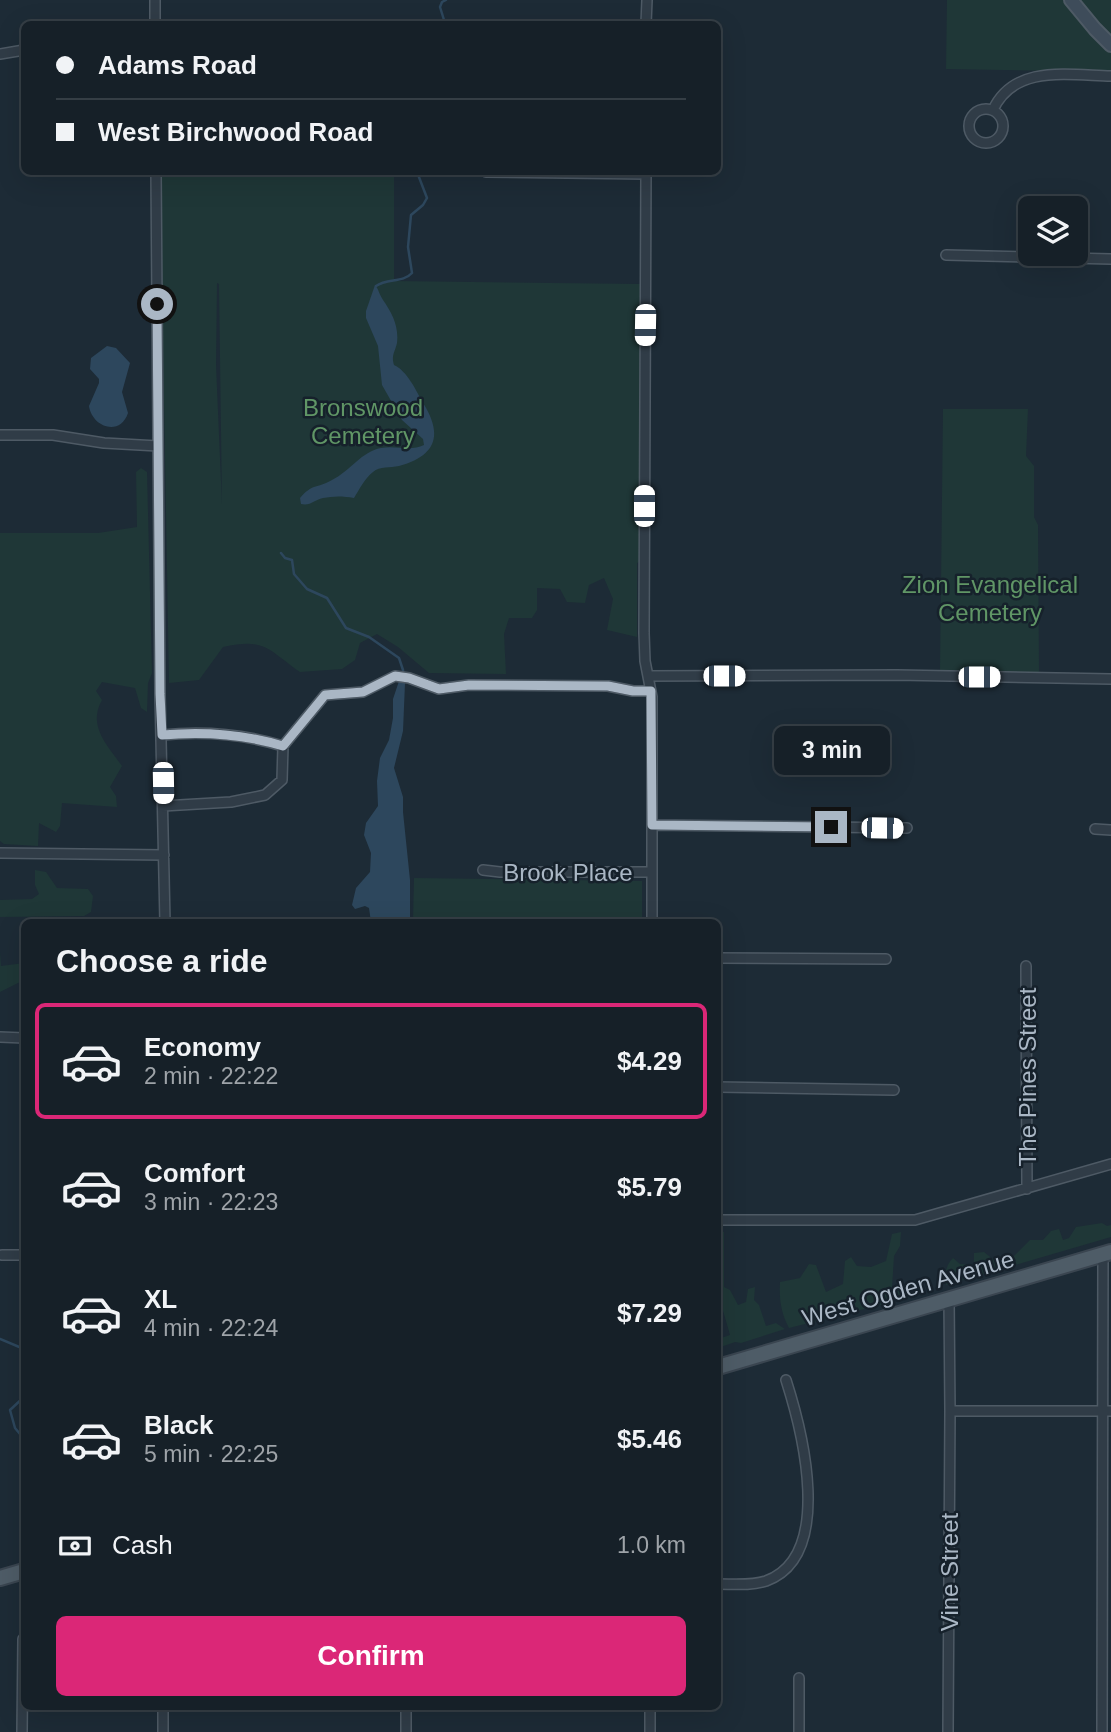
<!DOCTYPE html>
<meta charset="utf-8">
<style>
:root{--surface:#162028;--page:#232d34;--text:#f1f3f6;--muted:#9ea3a8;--line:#353e45;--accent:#db2777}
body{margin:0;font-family:Helvetica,sans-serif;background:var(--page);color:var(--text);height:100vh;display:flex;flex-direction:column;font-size:26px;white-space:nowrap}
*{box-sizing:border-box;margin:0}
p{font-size:23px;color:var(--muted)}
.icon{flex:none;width:38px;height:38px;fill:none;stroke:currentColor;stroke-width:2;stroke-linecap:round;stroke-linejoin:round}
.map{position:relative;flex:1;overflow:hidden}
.details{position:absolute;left:21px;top:919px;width:700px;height:791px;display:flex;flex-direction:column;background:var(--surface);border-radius:10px;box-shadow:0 7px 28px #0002,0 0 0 2px var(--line)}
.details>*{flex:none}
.guide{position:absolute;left:21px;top:21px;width:700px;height:154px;border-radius:10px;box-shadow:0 7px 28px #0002,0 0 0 2px var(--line);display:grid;align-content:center;height:154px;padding:0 35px;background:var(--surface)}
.controls{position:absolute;left:1018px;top:196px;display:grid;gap:14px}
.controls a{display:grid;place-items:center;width:70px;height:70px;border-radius:10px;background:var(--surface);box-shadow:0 7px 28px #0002,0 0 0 2px var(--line);font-size:35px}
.end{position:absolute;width:32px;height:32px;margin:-16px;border:9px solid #aab7c5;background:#111;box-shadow:0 0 0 4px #111}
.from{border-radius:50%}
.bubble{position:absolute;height:49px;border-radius:10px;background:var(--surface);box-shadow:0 7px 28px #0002,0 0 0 2px var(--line);font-size:23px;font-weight:800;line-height:49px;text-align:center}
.car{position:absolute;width:21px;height:42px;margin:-21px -10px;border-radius:9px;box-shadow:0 0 5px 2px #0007;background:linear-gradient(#fff 24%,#345 0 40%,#fff 0 76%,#345 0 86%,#fff 0)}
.guide b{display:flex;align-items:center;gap:24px;height:66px;font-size:26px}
.guide b+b{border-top:2px solid var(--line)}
.guide i{width:18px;height:18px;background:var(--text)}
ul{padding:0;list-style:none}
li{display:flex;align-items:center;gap:21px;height:116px;margin:0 14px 10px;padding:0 21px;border:4px solid transparent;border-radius:10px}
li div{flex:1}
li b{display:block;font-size:26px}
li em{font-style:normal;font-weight:800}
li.active{border-color:var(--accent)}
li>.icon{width:63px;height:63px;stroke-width:1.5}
h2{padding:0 35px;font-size:32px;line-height:84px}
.pay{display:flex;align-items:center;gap:18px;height:77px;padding:0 35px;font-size:26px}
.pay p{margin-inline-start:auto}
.button{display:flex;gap:14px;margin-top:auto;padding:14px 35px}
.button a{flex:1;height:80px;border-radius:10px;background:var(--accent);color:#fff;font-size:28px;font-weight:800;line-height:80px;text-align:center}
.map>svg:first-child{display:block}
</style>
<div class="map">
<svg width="1111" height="1732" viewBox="0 0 1111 1732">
<rect width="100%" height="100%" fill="#1d2b36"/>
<!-- green -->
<path fill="#1f3737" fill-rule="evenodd" d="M947 0H1111V72L946 69Z
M160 172H394V281L640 284V562L637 563V637L607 630 613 599 604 578 589 585 585 603 567 602 560 589 537 588V610L532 618H509L504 634 506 674 429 673 398 647 377 634 360 643 355 660 342 669 300 672C267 649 266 638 223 647L199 680 169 683ZM217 283 219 284 222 505 216 365Z
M943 409H1028L1026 456 1034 466V517L1038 525 1039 673 940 672Z
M141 468 147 472 152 673 148 683 147 712 141 708 135 688 102 682 96 691 102 700C87 726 108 746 122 766L110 787 116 796 117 807 62 803 60 826 56 832 39 823 38 846 4 844 0 841V533H98L137 527 136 472Z
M35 870 46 872 57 888 88 889 93 896 91 912 84 916 0 917V900L32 899 39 894 35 885Z
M414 878 642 881V922H413Z
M0 952 1 966 24 963V980L0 992Z
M1102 1223 1107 1226 1111 1225V1237L946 1285C945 1274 945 1266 953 1258L960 1264 974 1265V1253L984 1252 994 1260H1010L1030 1240H1043L1051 1231 1059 1229 1063 1240 1069 1238 1076 1227Z
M718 1232H724V1287L730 1290 738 1305 746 1302 748 1289 755 1287 754 1300 759 1305 766 1326 776 1323 785 1329 741 1343 735 1342 718 1348V1339L730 1335 722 1307 718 1303Z
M901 1232 900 1246 894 1256 892 1288 905 1289 912 1297 789 1328C781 1313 779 1299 780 1282L800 1278 809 1264 816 1265 826 1292 843 1284 845 1261 851 1257 857 1266 871 1267 886 1261 892 1234Z"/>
<!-- water -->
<path fill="#2d475d" d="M375 285C379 290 379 294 383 300 392 313 399 326 397 343 395 352 391 355 394 365 407 371 416 390 423 403 444 436 435 456 399 466 390 468 380 466 373 472 365 478 359 490 354 498 343 496 333 496 323 498 314 500 311 506 301 504L300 498C313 483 316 489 332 480 349 472 362 451 381 448 396 445 410 452 424 445L423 439 402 420 382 385 378 346 366 318V311Z
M107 346 116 348 130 363 122 392 128 413C120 437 92 427 89 406L99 383V379L90 369 91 358Z
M399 681 405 683 403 731 394 768 403 797V812L410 880V922H371L369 908 365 906 355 909 352 905 356 888 370 872 371 853 364 835 366 823 378 806 377 781 380 758 389 740 393 718V699Z"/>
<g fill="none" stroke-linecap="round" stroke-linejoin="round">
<!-- stream -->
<path stroke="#2d475d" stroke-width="2.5" d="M443 24 444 20 440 7 442 2 446 0
M376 286C387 278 403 283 412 273L408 247 411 215 423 205 427 198 417 172
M281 553 285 558 292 560 294 574 307 589 327 598 346 628 369 637 399 658 403 670V676
M0 1339 24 1349
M20 1434 15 1428 10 1410 24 1397
M23 1445 24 1450"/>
<defs>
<path id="street" d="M155 0V24
M646 24 647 0
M0 54 24 50
M969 126a17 17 0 1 1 34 0a17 17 0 1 1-34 0Z
M993 110C1014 64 1069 75 1111 76
M156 172 160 694 165 922
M486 172 646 174
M646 172 644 633 645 661 652 697V922
M946 255 1111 259
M0 435H53L104 443 158 446
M648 676 897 675 1111 679
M162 735C204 731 244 734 283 746L282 780 265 795 231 802 163 806
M283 746 325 695 363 692 395 676 409 678 439 689 469 685 608 686 633 691H651
M652 825 907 828
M1095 829 1111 830
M0 853 164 855
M483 870 500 872H652
M718 958 886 959
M1026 966 1027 1189
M0 1037 24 1038
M718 1087 894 1090
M718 1220H915L1111 1164
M2 1255H24
M949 1299 950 1411
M718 1584C733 1584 751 1586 766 1581 835 1556 802 1430 786 1380
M163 1706V1732
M22 1732 23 1639
M406 1732V1706
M650 1732V1706
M799 1732V1678
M948 1732 950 1411H1111
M1102 1732 1103 1255"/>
<path id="secondary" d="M1071 0 1095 29 1111 45"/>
<path id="primary" d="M718 1367 1111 1252
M0 1578 24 1571"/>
</defs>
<!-- street casing -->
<use href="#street" stroke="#4e5a65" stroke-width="12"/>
<!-- secondary casing -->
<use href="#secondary" stroke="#4e5a65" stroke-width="16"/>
<!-- primary casing -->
<use href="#primary" stroke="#3a4550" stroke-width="18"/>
<!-- street -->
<use href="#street" stroke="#303c47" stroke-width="9"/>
<!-- secondary -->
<use href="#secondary" stroke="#3e4c5a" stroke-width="12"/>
<!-- primary -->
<use href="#primary" stroke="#4e5c67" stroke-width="14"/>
</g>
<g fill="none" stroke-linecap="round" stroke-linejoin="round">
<!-- route -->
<path stroke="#aab7c5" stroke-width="9" d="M157 304 160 694 162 735C204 731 243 734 283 746L325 695 363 692 395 676 409 678 439 689 469 685 608 686 633 691H651L652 825 831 827"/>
</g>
<g text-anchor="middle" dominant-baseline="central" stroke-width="5" stroke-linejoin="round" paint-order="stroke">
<!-- park labels -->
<g font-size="24" fill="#609666" stroke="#16212b">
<text x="363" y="407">Bronswood<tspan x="363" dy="28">Cemetery</tspan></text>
<text x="990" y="584">Zion Evangelical<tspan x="990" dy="28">Cemetery</tspan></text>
</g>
<!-- street labels -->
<g font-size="24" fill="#aab7c5" stroke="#16212b">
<text x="568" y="872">Brook Place</text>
<text transform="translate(1027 1077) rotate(-90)">The Pines Street</text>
<text transform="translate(908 1288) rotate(-16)">West Ogden Avenue</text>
<text transform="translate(949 1572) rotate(-90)">Vine Street</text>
</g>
</g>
</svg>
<div class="controls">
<a><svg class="icon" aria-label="layers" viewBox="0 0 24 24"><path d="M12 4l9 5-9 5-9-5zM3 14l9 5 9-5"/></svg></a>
</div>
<i class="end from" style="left:157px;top:304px"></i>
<i class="end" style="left:831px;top:827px"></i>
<div class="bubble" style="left:774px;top:726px;width:116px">3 min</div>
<i class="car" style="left:645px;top:325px;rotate:181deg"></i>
<i class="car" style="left:644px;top:506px;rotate:0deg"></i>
<i class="car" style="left:724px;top:676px;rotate:90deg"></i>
<i class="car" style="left:979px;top:677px;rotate:90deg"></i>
<i class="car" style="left:163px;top:783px;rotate:179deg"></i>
<i class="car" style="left:882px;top:828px;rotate:91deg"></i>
<div class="guide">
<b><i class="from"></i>Adams Road</b>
<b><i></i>West Birchwood Road</b>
</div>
<section class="details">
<h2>Choose a ride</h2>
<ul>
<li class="active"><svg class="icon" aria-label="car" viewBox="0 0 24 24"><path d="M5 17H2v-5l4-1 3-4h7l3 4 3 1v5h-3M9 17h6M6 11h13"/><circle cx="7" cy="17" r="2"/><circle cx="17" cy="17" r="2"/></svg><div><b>Economy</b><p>2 min · 22:22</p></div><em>$4.29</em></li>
<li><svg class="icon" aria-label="car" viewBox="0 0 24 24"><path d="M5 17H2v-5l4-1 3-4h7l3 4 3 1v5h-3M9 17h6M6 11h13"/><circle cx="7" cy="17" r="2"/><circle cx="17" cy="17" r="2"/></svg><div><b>Comfort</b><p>3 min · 22:23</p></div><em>$5.79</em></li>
<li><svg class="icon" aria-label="car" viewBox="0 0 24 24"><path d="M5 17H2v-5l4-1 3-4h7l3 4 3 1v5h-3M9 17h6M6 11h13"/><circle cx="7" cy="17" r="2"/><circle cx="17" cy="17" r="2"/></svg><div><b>XL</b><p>4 min · 22:24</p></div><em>$7.29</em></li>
<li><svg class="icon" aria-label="car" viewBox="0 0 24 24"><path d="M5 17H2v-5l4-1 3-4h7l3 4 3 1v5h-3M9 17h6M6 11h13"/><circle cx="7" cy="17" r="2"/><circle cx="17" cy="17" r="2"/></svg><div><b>Black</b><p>5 min · 22:25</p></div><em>$5.46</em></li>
</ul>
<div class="pay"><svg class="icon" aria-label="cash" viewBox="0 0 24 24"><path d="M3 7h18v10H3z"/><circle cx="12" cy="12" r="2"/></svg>Cash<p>1.0 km</p></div>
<div class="button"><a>Confirm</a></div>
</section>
</div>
